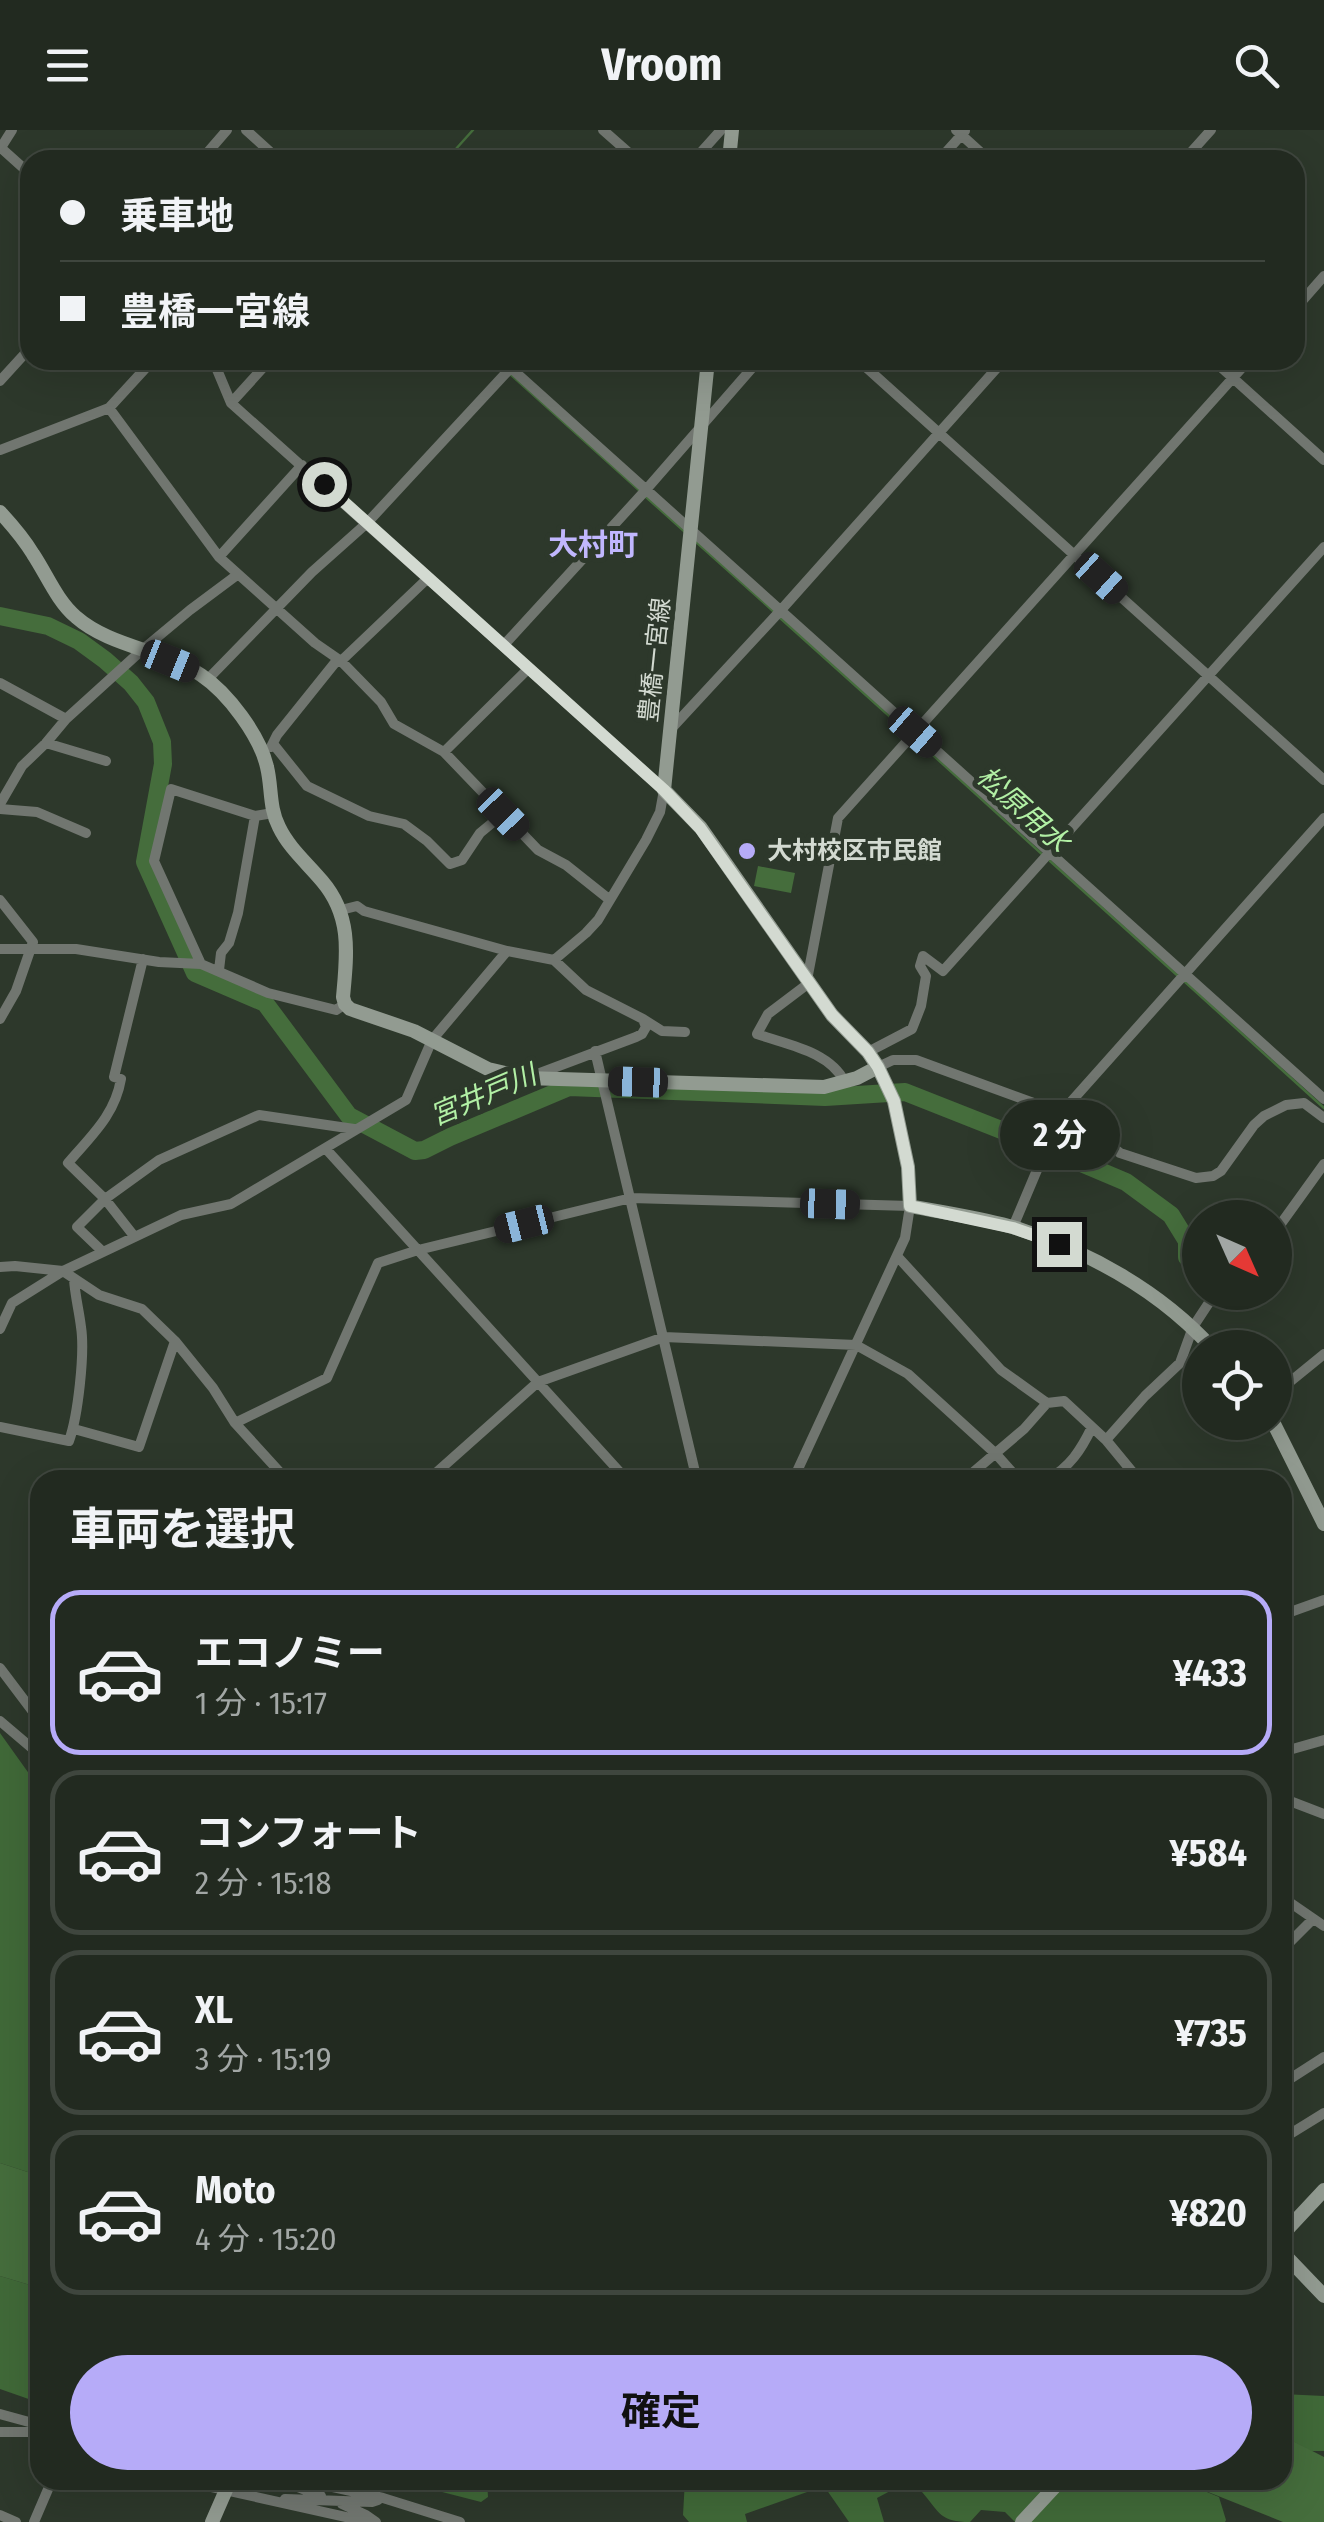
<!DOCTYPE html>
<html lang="ja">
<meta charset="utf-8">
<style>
:root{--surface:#222a20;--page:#2e362d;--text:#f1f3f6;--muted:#a2a7a5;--line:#3f463e;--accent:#b6abf8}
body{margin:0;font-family:"Fira Sans Condensed","Noto Sans JP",sans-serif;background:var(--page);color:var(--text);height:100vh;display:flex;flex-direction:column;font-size:38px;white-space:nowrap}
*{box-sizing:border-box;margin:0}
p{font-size:32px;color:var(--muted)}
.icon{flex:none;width:55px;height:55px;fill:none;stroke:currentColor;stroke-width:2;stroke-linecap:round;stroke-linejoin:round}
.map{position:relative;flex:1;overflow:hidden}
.sheet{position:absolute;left:30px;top:1340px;width:1262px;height:1020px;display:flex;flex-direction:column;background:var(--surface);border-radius:30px;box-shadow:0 10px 40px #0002,0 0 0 2px var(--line)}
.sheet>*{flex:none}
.guide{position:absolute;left:20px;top:20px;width:1285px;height:220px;border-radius:30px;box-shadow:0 10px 40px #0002,0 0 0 2px var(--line);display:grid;align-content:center;height:220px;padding:0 40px;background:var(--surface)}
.needle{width:65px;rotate:135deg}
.buttons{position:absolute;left:1182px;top:1070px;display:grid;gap:20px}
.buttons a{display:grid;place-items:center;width:110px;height:110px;border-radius:50%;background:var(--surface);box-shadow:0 10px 40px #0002,0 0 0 2px var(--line);font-size:50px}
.end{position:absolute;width:45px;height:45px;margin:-22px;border:12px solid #d3dad1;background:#111;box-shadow:0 0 0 5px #111}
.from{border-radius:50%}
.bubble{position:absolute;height:70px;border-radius:35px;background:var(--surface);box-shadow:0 10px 40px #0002,0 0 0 2px var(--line);font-size:32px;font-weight:700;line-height:70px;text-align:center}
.car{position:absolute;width:30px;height:60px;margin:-30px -15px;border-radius:12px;box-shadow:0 0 8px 2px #0007;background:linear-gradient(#222 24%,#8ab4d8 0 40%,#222 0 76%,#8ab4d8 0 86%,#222 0)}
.guide b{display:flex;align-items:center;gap:35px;height:95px;font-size:38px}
.guide b+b{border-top:2px solid var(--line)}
.guide i{width:25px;height:25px;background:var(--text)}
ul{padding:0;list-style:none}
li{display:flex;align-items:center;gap:30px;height:165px;margin:0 20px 15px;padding:0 20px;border:5px solid var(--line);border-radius:30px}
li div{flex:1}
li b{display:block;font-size:38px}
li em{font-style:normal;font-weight:700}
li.current{border-color:var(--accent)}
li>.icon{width:90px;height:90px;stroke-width:1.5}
h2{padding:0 40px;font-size:45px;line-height:120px}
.cta{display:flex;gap:20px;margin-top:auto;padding:20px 40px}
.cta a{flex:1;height:115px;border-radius:60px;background:var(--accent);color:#111;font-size:40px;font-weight:700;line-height:115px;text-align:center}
header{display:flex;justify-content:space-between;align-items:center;height:130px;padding:0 40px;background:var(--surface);font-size:45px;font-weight:700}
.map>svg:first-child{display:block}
</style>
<header><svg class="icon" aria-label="menu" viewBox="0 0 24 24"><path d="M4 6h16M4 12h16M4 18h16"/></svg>Vroom<svg class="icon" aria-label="search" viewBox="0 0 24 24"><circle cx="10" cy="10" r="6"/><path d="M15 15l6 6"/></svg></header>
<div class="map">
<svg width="1324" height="2392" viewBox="0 0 1324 2392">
<rect width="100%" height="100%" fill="#2d382b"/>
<!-- forest -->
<path fill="#406938" d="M0 1603 40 1659V1866L30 1865 40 1890V1901L28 1905 40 1969V2046L0 2033Z
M0 2146 40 2158V2273L0 2259Z
M1282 2264 1324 2266V2321H1311L1283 2306Z
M415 2350H487L488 2367 481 2372 415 2355Z
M685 2350H1178L1219 2367 1226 2390 1225 2392H1015L1005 2382 981 2380 970 2392C940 2392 940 2383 922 2362L892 2360 877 2368 884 2392H849L824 2356 745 2384 747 2392H689L683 2385Z"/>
<!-- water -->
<path fill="#456d3c" d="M758 736 795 743 791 763 754 756Z
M0 2033 40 2046V2158L0 2146Z
M1283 2306 1324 2327V2392H1283L1178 2350H1282Z"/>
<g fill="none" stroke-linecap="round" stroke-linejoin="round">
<!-- stream -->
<path stroke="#456d3c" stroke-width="2.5" d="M446 30 473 0
M494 230 503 238
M509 243 640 361
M646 367 685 402
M695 411 773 481
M779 487 907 602
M913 607 1044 726
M1050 731 1178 846
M1184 851 1324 978"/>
<!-- river -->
<path stroke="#456d3c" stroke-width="18" d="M0 486 48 496 79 511 105 530 131 553 146 572 162 612 163 634 145 732 195 843 265 873 349 986 415 1021 424 1020 450 1007 569 957 825 967 905 962 1029 1011 1126 1052 1171 1085 1187 1111V1127L1200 1136"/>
<!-- street -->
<path stroke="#717670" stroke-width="10" d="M246 0 279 30
M603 0 637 30
M956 0 989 30
M1 18 30 44
M0 19 12 0
M201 30 227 0
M694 30 721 0
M939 30 965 1
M1184 30 1211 0
M1295 179 1324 146
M213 230 231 273 664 660 660 682 646 710 598 790 586 803 554 830
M502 230 1324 969
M858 230 1324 650
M1213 230 1324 330
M0 251 30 218
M231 273 270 230
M109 278 219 427 315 513 341 531 381 572 394 594 444 622 538 720 566 735 610 770
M0 320 109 278 153 230
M219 427 302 335
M503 516 644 362 759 230
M341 531 427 449
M207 550 312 442 367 393 518 230
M0 553 66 589
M669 601 781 480 1004 230
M46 613 106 631
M274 615 307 656 369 686 404 694 427 711 450 734 462 730 480 703 503 684
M271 617 277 605 338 529
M444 622 528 539
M0 674 22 636 46 613 66 589 142 520 190 480 237 445
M0 679 37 682 86 703
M0 770 33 812 16 861 0 889
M341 780 357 776 364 781 507 821 554 830 586 860 643 889 662 901 685 902
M0 819H76L159 832 201 834 268 863 336 880 345 874
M201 834 154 731 171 659 255 686 273 683
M219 840 221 823 229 813 238 783 255 686
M807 850 838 688 1249 230
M809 853 768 884 757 904C788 915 829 921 845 952
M595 921 695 1342
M868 922 912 899 921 876 926 846 920 836 923 826 943 841 1324 417
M878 937 893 930H916L1061 983 1095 1003 1120 1023 1196 1048 1213 1046 1221 1041 1254 995 1264 986 1286 975 1304 973 1324 988
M532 946 636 907 642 904 646 897 643 889
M326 1019 627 1350
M1013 1097 1061 983 1324 688
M1275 1102 1324 1034
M134 1106 105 1069 68 1033C91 1006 115 985 121 949L114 947 143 829
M102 1121 77 1097 105 1069 159 1030 259 985 354 999
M897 1126 1001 1240 1047 1273 1064 1271 1106 1310 1139 1350
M0 1137 15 1136 63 1141 99 1165 142 1179 175 1211 139 1317 74 1299
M0 1199 12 1173 63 1141 181 1085 231 1074 406 970 432 910 507 821
M175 1211 213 1258 235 1293 287 1350
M1275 1264 1324 1224
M235 1293 327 1248 378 1133 418 1120 631 1068 910 1076 905 1108 793 1350
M0 1297 69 1311C78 1286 85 1223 81 1197 79 1180 75 1166 74 1149
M1106 1310 1145 1266 1180 1233 1193 1197 1216 1162
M428 1350 538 1252 664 1207 856 1215 908 1244 996 1324 1019 1350
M686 1350 695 1342 734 1350
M964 1350 1024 1299 1047 1273
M1047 1350C1070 1337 1081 1320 1092 1297
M1282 1485 1324 1470
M0 1538 40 1591
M0 1591 40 1625
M1282 1622 1324 1610
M1282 1668 1324 1684
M1282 1702 1289 1673
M1282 1767 1324 1796
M1282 1820 1312 1790
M1282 1954 1324 1927
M1282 2009 1324 1983
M0 2284 40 2295
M0 2302H40
M180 2350 368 2392
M280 2350 321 2366
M301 2350 383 2368 460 2392
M285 2369 372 2372 378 2370
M342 2374 366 2385 376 2392
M0 2385 16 2392
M34 2392 52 2350"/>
<!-- secondary -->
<path stroke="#929b91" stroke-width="14" d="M729 30 732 0
M708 230 664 660 701 698 832 885 868 922 878 937 894 971 908 1037 910 1076C945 1083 982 1088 1016 1098 1089 1122 1160 1161 1212 1218
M0 382C12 395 24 409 33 424 47 445 57 471 76 487 110 517 164 520 201 545 228 563 260 606 267 637 272 657 269 678 279 697 289 718 307 733 322 751 352 786 347 824 343 867L345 874 350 879 414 901 488 939 526 948 824 957 857 948 878 937
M1273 1292 1324 1394
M1282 2105 1324 2060
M1282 2122 1324 2166
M212 2392 226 2360
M1022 2392 1061 2350"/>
</g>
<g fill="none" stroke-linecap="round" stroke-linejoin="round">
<!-- route -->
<path stroke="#d3dad1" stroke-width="12" d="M324 354 664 660 700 698 832 885 868 922 878 937 894 971 908 1037 910 1076 1013 1098 1059 1114"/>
</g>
<!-- markers -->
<circle fill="#b6abf8" stroke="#2d382b" stroke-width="4" cx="747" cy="721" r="10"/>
<g text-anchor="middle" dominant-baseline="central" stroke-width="10" stroke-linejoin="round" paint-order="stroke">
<!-- street labels -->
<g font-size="25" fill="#d3dad1" stroke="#2d382b">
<text transform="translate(655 530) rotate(-84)">豊橋一宮線</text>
</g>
<!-- poi labels -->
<g font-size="25" font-weight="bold" fill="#d3dad1" stroke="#2d382b" text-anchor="start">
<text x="767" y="721">大村校区市民館</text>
</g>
<!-- water labels -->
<g font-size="28" font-style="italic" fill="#b2f0a5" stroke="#2d382b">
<text transform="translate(1023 679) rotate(42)">松原用水</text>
<text transform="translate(483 965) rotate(-23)">宮井戸川</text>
</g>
<!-- quarter labels -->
<g font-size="30" font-weight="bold" fill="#c1b7fe" stroke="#2d382b">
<text x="593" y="415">大村町</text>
</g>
</g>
</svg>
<div class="buttons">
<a><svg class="needle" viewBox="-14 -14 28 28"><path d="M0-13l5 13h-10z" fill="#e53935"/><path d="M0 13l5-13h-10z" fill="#a2a7a5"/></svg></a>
<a><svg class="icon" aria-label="locate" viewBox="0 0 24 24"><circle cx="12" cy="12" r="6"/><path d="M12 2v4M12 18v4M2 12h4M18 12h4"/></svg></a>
</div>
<i class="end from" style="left:324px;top:354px"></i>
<i class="end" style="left:1059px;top:1114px"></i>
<div class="bubble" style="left:1000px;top:970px;width:120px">2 分</div>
<i class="car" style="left:1101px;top:448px;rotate:132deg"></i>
<i class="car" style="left:170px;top:531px;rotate:112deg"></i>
<i class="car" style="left:915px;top:602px;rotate:131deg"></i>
<i class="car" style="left:503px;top:684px;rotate:136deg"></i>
<i class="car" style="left:638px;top:952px;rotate:272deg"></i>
<i class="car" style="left:830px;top:1074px;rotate:92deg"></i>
<i class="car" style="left:524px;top:1094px;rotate:256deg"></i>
<div class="guide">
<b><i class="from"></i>乗車地</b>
<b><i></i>豊橋一宮線</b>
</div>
<section class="sheet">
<h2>車両を選択</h2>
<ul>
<li class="current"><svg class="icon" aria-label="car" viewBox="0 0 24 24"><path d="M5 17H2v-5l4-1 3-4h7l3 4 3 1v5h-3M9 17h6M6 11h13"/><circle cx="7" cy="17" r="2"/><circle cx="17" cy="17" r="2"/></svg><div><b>エコノミー</b><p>1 分 · 15:17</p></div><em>¥433</em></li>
<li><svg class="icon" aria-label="car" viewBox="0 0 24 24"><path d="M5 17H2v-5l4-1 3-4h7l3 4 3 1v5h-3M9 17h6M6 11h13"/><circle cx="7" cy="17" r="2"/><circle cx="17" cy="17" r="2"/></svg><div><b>コンフォート</b><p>2 分 · 15:18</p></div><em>¥584</em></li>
<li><svg class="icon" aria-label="car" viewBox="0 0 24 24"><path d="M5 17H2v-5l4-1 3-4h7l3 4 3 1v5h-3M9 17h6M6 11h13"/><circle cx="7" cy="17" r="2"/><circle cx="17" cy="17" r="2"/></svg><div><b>XL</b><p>3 分 · 15:19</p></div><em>¥735</em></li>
<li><svg class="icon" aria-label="car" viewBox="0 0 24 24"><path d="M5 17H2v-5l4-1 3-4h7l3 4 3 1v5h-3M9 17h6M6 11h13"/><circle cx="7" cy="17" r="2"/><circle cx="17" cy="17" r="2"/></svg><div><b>Moto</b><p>4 分 · 15:20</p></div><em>¥820</em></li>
</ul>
<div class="cta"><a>確定</a></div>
</section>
</div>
